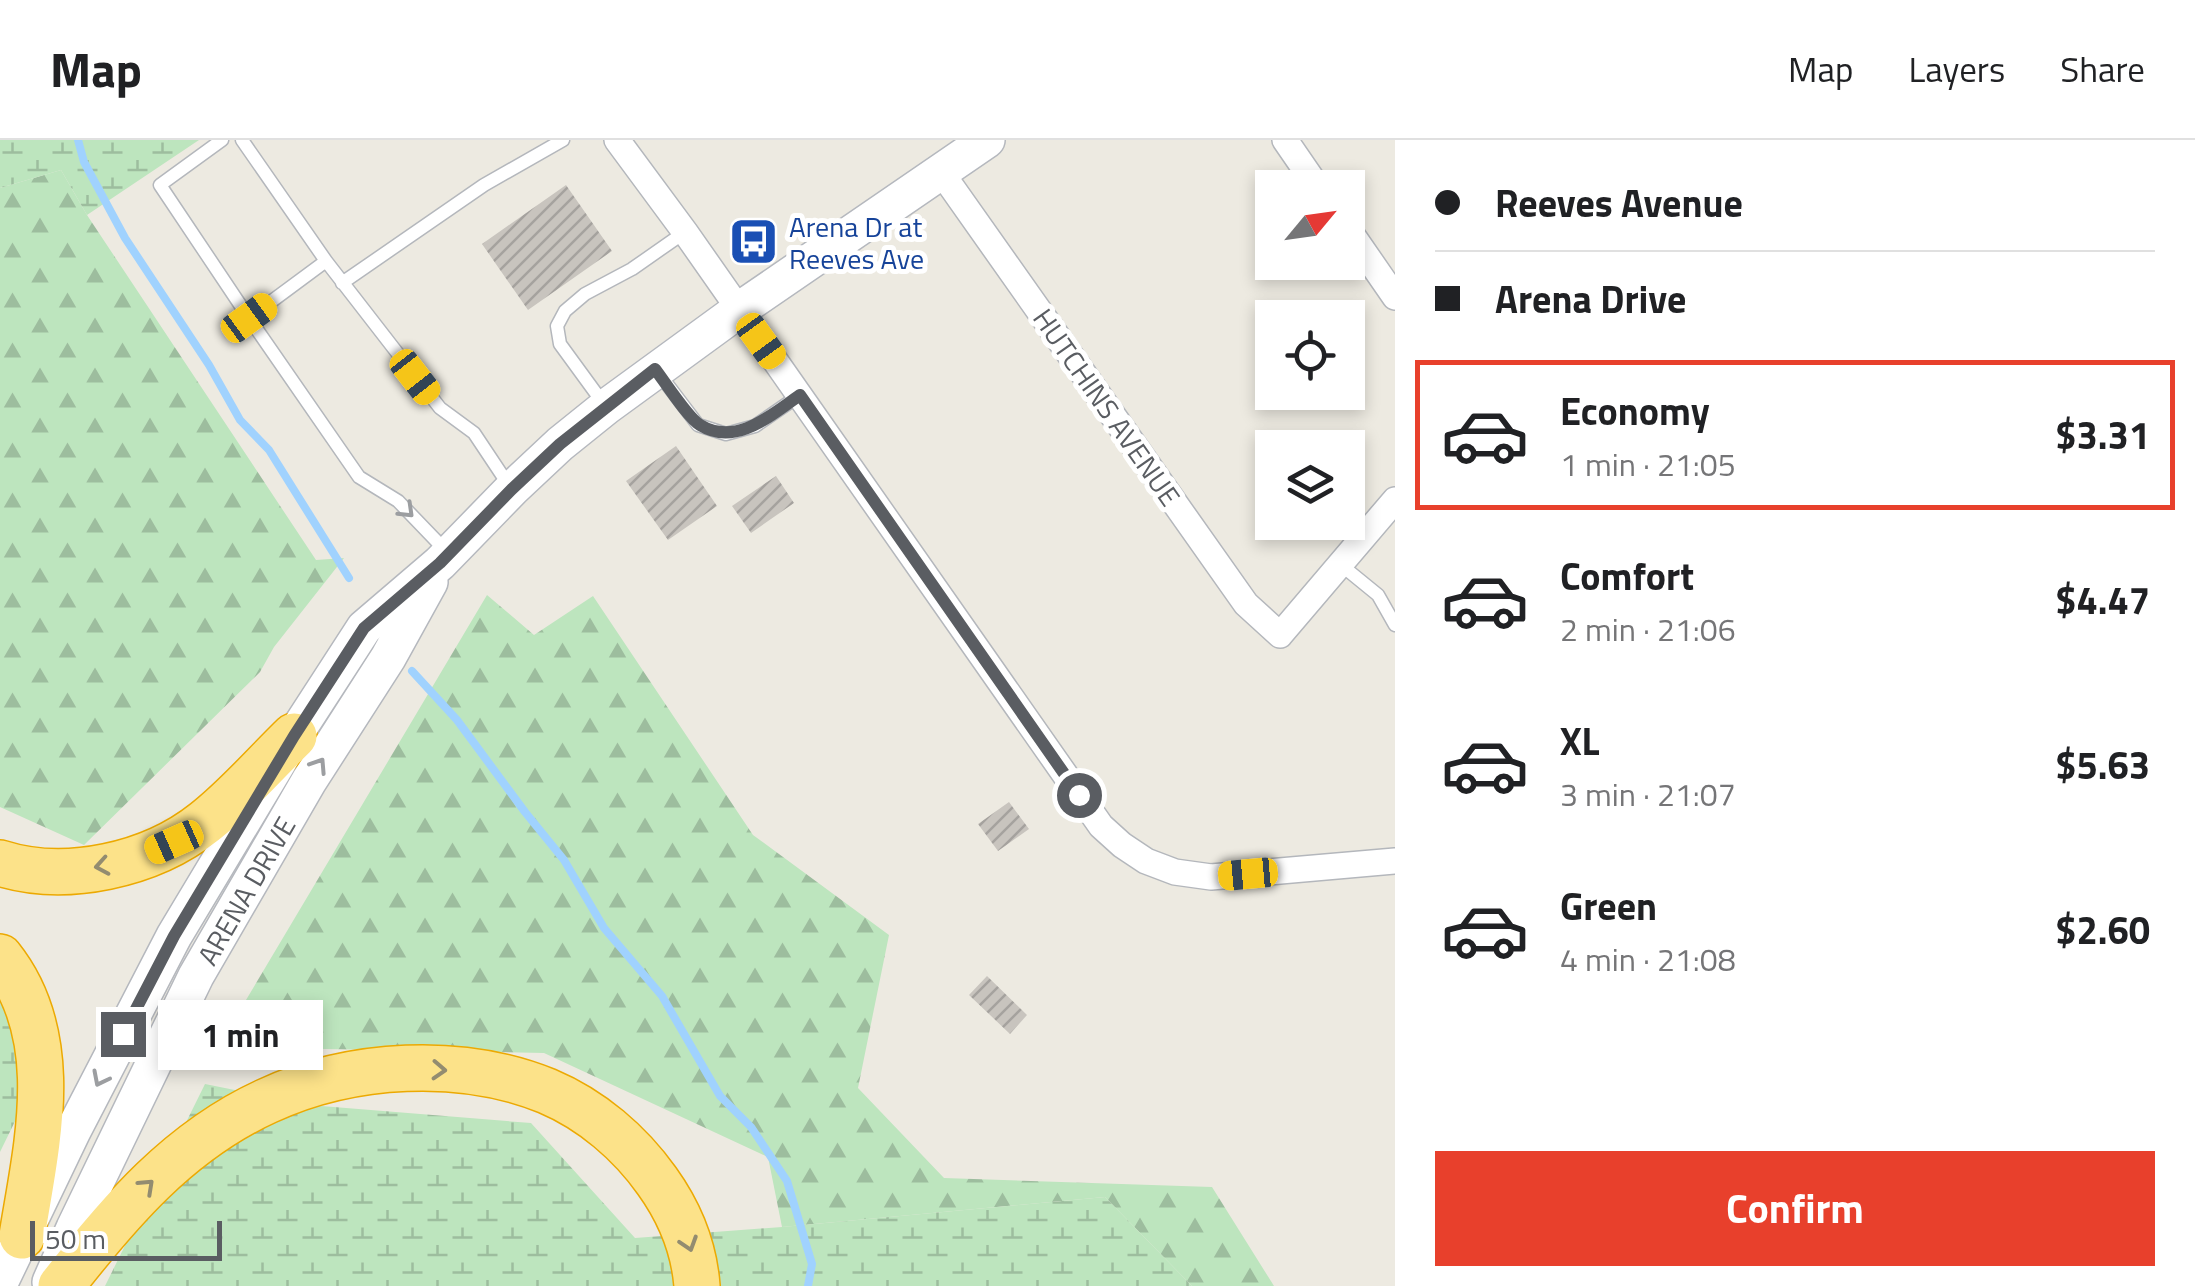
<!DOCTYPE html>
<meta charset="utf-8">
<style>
:root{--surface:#fff;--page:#f2f2f2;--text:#202124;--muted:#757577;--line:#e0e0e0;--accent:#e8402c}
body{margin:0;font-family:"Titillium Web",sans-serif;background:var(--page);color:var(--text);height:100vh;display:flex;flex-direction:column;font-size:38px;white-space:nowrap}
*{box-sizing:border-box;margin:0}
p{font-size:32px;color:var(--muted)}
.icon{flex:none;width:55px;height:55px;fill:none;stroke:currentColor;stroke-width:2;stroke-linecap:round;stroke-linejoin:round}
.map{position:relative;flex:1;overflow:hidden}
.drawer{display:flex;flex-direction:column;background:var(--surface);width:800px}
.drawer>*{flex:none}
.guide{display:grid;align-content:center;height:220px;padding:0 40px;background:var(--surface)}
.needle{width:65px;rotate:61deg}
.fabs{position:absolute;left:1255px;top:30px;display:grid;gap:20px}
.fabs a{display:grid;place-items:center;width:110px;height:110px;border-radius:0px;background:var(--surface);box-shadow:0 5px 15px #0003;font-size:50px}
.scale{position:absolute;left:30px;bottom:25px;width:192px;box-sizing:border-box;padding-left:10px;border:5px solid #5a5d62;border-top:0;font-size:28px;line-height:35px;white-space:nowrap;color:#5a5d62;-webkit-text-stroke:8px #fff;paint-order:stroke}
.end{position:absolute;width:45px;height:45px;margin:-22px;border:12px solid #5a5d62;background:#fff;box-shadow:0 0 0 5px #fff}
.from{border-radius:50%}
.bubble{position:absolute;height:70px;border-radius:0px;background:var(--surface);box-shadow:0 5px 15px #0003;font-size:32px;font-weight:700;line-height:70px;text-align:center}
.car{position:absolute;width:30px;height:60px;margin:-30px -15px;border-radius:12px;box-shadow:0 0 8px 2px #0007;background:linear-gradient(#f5c518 24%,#345 0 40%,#f5c518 0 76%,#345 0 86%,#f5c518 0)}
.guide b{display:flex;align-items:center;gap:35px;height:95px;font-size:38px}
.guide b+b{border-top:2px solid var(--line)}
.guide i{width:25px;height:25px;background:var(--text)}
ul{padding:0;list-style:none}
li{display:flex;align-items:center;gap:30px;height:150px;margin:0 20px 15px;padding:0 20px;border:5px solid transparent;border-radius:0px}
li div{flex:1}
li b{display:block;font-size:38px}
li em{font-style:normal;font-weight:700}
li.on{border-color:var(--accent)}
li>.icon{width:90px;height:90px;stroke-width:1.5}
.button{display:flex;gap:20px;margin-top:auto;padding:20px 40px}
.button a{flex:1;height:115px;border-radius:0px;background:var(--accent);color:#fff;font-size:40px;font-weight:700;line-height:115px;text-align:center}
header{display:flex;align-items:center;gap:60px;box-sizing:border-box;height:140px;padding:0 50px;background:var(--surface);border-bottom:2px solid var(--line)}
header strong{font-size:48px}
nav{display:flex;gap:55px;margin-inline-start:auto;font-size:35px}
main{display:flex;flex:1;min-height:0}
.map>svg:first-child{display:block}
</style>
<header>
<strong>Map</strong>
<nav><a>Map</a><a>Layers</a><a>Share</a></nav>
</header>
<main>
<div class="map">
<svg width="1395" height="1146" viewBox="0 0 1395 1146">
<defs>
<pattern id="forest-firs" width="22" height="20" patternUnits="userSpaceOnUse" patternTransform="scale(2.5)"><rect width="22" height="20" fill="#bde5be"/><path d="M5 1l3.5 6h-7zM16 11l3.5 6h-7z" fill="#9dbd9e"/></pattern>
<pattern id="wetland-marsh" width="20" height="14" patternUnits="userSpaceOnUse" patternTransform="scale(2.5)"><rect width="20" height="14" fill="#bde5be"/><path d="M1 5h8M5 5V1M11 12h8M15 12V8" fill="none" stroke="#9dbd9e"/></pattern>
<pattern id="building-hatch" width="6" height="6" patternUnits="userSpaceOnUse" patternTransform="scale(2.5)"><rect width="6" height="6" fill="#c8c4be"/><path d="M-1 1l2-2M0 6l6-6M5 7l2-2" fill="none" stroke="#a5a29e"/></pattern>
</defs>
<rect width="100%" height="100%" fill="#edeae1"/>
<!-- forest -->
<path fill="url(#forest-firs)" d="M61 30 87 75 316 420 344 418 274 507 260 532 84 705 0 667V48Z
M487 455 534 495 593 456 753 695 889 795 858 948 944 1038 1212 1047 1274 1146H1192L1105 1057 782 1087 768 1017 544 913 218 907Z"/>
<!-- wetland -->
<path fill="url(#wetland-marsh)" d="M0 0H199L87 75 61 30 0 48Z
M0 853 48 914 0 1012Z
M205 944 309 965 531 983 635 1098 782 1087 1105 1057 1192 1146H105Z"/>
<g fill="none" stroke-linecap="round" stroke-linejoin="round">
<!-- stream -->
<path stroke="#a0d2fe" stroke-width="8" d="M78 0 84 22 125 98 209 225 240 280 269 310 349 438
M412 531 457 580 525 672 564 720 604 788 662 856 720 956 751 987 787 1041 812 1124 808 1146"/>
</g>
<!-- building -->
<path fill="url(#building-hatch)" d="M566 45 612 111 528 170 482 104Z
M676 306 717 366 668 400 626 341Z
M776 336 794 363 751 393 732 366Z
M1009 662 1029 689 998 711 978 684Z
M987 836 1027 875 1010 894 969 855Z"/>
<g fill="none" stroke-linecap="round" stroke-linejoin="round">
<defs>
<path id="service" d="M222 0 160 45 249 178
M242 0 326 121
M342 143 484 45 563 0
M657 231 698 285 726 294 755 286 800 255
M606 267 560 204 557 186 565 171 585 154 632 129 685 92
M448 413 398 361 359 337 249 178 326 121 440 268 474 293 510 347
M1340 424 1378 455 1395 485"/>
<path id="minor" d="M617 0 685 92 1101 686 1122 705 1146 721 1175 732 1211 737 1395 721
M1285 0 1318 48
M941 32 1246 464 1280 495 1395 360
M1348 89 1395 157"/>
<g id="secondary">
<path id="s1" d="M50 1142 74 1088 196 836 309 641 388 518 430 442"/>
<path d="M0 1143 73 991 174 796 294 596 364 488 440 423 512 349 560 304 606 267 739 170 987 0"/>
</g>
<path id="motorway" d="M0 723C66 744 151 725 205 682 236 658 266 623 294 596
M0 817C64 897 37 1004 22 1096
M61 1146C119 1072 179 1001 267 961 351 922 461 916 547 951 592 970 630 1003 657 1041 680 1073 694 1107 697 1146"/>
</defs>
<!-- service casing -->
<use href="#service" stroke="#b4b7bc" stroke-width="15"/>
<!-- minor casing -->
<use href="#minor" stroke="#b4b7bc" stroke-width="28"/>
<!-- secondary casing -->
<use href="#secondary" stroke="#b5b8be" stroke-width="38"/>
<!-- motorway casing -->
<use href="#motorway" stroke="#eca902" stroke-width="48"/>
<!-- service -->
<use href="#service" stroke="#fff" stroke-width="12"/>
<!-- minor -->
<use href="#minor" stroke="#fff" stroke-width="25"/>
<!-- secondary -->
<use href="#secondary" stroke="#fff" stroke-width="35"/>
<!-- motorway -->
<use href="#motorway" stroke="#fce289" stroke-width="45"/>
</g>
<!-- one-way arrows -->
<defs><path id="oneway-chevron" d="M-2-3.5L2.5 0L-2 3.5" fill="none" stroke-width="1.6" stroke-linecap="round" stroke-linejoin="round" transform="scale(2.5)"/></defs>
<g stroke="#9c9ea1">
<use href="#oneway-chevron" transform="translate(407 371) rotate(44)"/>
<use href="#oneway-chevron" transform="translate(319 625) rotate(-57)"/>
<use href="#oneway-chevron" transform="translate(100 939) rotate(117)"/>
</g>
<g stroke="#938c70">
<use href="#oneway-chevron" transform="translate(102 726) rotate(170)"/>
<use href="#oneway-chevron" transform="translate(439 930) rotate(3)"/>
<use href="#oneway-chevron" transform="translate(147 1046) rotate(-43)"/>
<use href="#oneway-chevron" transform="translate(689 1104) rotate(72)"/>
</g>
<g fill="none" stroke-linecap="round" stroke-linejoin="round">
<!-- route -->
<path stroke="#5a5d62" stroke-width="12" d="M123 894 174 796 294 596 364 488 440 423 512 349 560 304 655 229C665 242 688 278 700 285 736 307 771 275 800 255L1079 655"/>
</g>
<!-- icons -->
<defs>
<symbol id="bus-square" viewBox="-11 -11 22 22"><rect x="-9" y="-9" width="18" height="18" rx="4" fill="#1a4fb4" stroke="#fff"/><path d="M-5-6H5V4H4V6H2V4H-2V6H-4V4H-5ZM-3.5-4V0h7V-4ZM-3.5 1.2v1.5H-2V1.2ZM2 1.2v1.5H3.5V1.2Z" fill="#fff"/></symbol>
</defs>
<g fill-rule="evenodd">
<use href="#bus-square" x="726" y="74" width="55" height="55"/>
</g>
<g text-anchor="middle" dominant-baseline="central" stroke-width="10" stroke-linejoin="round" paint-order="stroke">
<!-- transit labels -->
<g font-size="28" fill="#164399" stroke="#fff" text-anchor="start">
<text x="789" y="86">Arena Dr at<tspan x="789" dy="32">Reeves Ave</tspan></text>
</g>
<!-- street labels -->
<g font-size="28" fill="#5a5d62" stroke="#fff">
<text transform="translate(1107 267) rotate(55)">HUTCHINS AVENUE</text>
<text stroke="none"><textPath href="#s1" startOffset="438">ARENA DRIVE</textPath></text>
</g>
</g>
</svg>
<div class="fabs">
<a><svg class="needle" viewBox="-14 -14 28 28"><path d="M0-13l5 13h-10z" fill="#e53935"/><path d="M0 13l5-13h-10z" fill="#757577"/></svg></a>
<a><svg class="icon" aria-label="locate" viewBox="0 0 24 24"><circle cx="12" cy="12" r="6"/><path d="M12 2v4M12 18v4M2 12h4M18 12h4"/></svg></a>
<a><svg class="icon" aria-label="layers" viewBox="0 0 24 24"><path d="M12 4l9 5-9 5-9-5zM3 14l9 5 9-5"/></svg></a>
</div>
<div class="scale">50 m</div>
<i class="end from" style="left:1079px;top:655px"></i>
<i class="end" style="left:123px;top:894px"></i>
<div class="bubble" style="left:158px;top:860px;width:165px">1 min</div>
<i class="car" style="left:249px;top:178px;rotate:54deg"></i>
<i class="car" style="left:761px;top:201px;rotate:144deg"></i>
<i class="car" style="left:415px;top:237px;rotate:142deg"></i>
<i class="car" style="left:174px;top:702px;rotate:246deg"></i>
<i class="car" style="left:1248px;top:734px;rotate:265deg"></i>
</div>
<section class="drawer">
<div class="guide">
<b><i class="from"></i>Reeves Avenue</b>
<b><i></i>Arena Drive</b>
</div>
<ul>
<li class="on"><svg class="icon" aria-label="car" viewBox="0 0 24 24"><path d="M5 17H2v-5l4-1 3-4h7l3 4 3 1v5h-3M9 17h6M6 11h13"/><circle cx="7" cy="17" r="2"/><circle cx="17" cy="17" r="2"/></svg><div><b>Economy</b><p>1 min · 21:05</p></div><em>$3.31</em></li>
<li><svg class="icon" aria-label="car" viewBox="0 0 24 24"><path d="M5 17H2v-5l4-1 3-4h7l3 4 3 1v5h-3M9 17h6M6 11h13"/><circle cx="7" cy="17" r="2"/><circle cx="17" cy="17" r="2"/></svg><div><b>Comfort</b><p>2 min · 21:06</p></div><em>$4.47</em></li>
<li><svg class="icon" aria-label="car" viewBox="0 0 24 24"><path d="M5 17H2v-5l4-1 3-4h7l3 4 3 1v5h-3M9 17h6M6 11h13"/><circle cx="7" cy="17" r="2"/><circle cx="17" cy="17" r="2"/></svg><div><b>XL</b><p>3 min · 21:07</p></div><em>$5.63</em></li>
<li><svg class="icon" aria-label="car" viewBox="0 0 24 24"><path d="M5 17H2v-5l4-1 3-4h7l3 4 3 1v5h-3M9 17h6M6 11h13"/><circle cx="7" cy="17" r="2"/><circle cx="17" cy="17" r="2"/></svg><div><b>Green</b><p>4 min · 21:08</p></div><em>$2.60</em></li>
</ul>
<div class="button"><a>Confirm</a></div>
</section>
</main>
